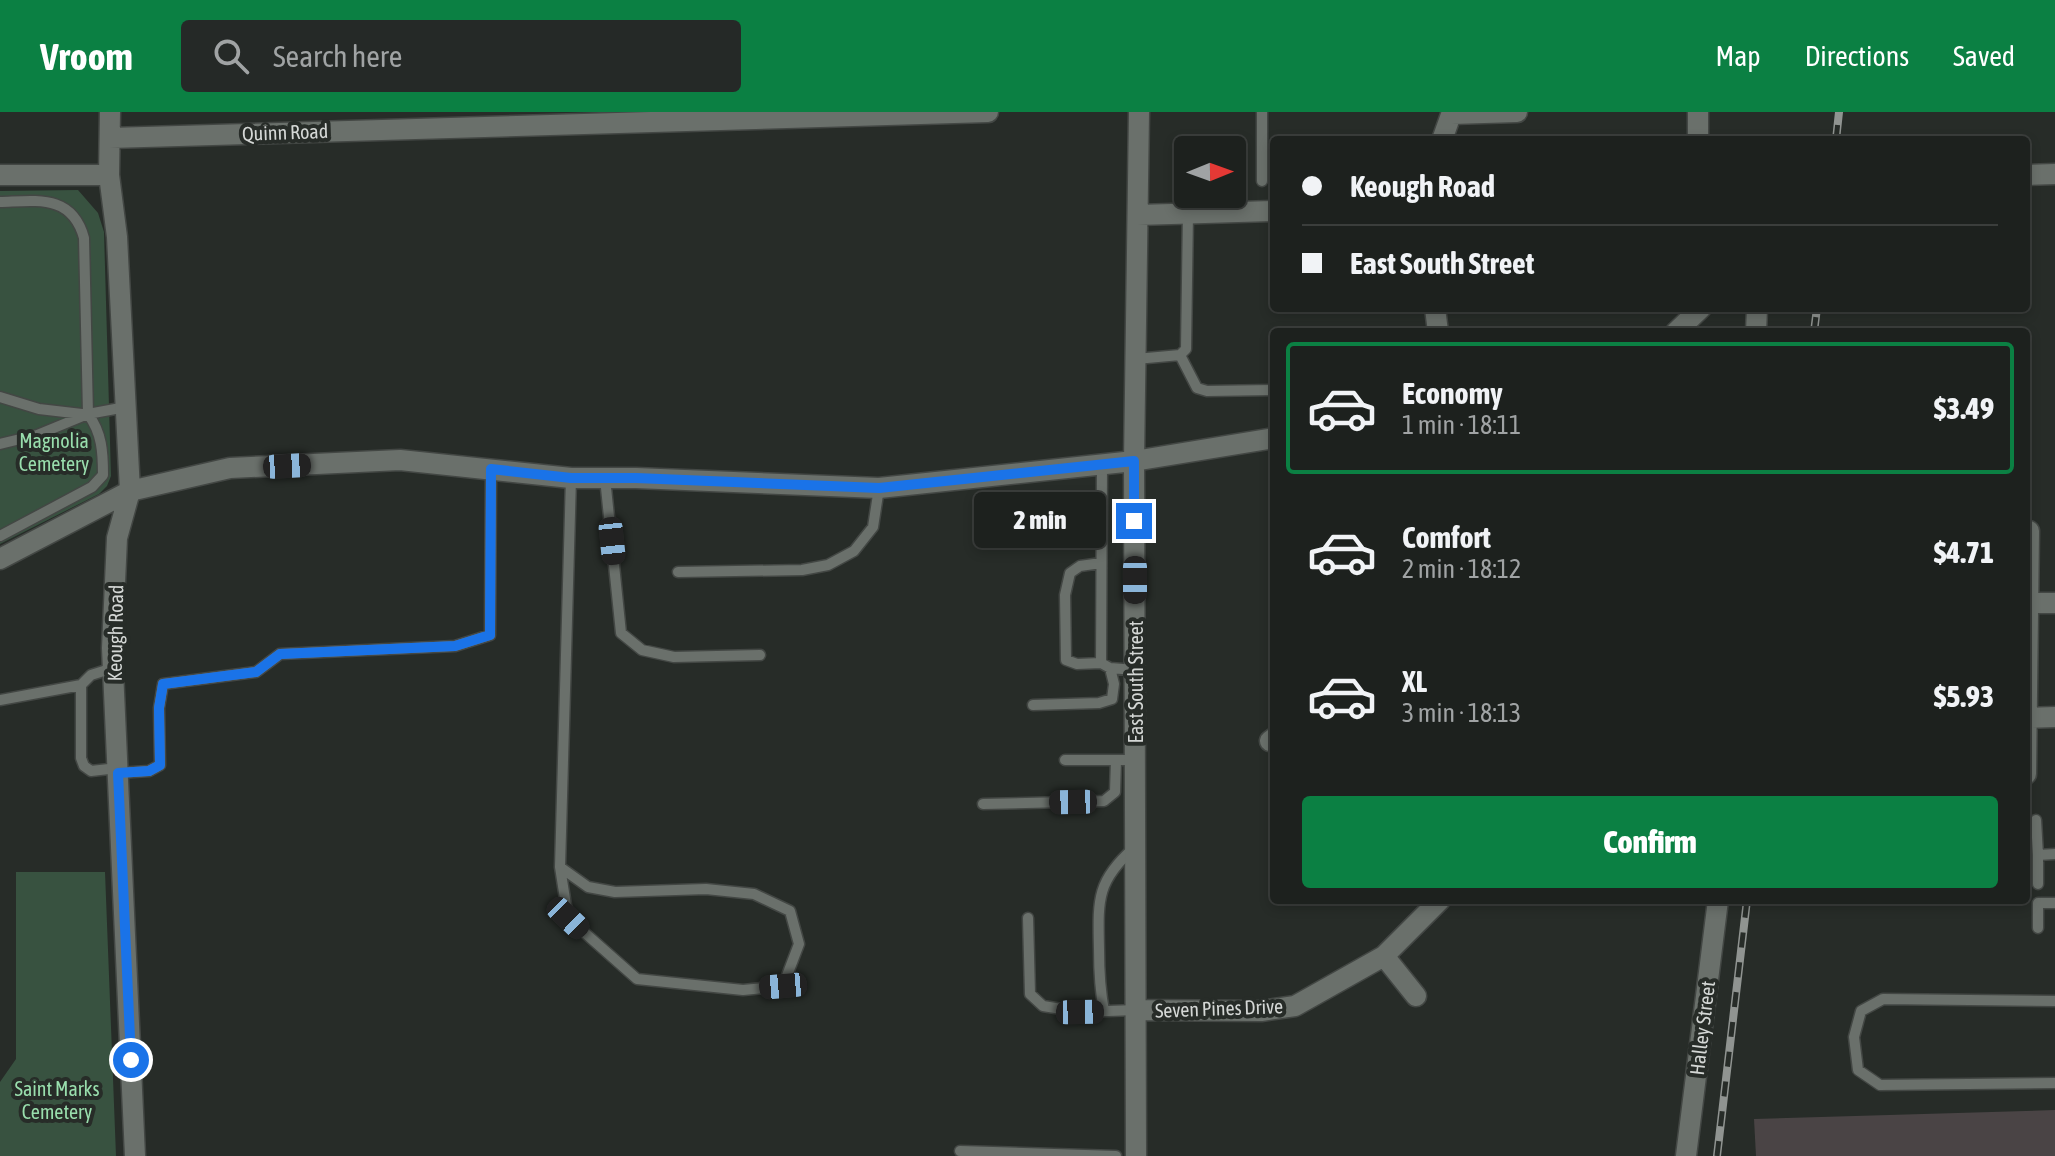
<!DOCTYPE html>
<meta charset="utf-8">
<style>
:root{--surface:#1d211e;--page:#252927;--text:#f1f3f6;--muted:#a0a3a4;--line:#3b3e3c;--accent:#0b8043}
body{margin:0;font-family:"Asap Condensed",sans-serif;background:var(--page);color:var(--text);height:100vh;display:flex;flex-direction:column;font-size:30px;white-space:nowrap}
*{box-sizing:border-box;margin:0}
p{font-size:26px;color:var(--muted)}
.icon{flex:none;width:44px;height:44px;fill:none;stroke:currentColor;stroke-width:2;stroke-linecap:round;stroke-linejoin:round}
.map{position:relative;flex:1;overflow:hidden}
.drawer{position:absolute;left:1270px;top:216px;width:760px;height:576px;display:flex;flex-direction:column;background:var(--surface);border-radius:8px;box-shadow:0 4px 12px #0003,0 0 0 2px var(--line)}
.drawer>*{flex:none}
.guide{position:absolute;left:1270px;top:24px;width:760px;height:176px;border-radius:8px;box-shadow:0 4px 12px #0003,0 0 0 2px var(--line);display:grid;align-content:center;height:176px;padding:0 32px;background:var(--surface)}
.needle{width:52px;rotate:89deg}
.controls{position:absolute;left:1174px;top:24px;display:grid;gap:16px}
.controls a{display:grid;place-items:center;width:72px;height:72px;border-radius:8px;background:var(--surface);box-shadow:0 4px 12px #0003,0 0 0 2px var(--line);font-size:40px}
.end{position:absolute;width:36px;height:36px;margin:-18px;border:10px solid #1a73e8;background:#fff;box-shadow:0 0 0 4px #fff}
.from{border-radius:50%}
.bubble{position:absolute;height:56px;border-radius:8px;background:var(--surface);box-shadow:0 4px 12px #0003,0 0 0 2px var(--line);font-size:26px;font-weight:800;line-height:56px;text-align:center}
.car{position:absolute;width:24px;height:48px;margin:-24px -12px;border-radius:10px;box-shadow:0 0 6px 2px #0007;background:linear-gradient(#222 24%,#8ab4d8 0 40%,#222 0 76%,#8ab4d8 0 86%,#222 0)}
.guide b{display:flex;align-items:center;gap:28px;height:76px;font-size:30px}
.guide b+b{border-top:2px solid var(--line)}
.guide i{width:20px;height:20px;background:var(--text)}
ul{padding:14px 0 0;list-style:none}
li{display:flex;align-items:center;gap:24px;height:132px;margin:0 16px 12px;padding:0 16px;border:4px solid transparent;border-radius:8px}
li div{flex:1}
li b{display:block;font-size:30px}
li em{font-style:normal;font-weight:800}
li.on{border-color:var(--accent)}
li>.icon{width:72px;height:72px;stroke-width:1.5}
.action{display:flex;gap:16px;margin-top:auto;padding:16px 32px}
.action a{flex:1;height:92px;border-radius:8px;background:var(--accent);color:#fff;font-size:32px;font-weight:800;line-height:92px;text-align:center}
header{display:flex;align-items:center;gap:48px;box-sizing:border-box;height:112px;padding:0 40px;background:var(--accent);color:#fff}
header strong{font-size:38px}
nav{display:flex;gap:44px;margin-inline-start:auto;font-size:28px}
.search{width:560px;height:72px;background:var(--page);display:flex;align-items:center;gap:20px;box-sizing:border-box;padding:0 28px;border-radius:8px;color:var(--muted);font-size:30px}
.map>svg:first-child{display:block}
</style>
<header>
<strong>Vroom</strong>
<div class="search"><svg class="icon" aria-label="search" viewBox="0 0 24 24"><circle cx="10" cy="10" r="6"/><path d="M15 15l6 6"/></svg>Search here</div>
<nav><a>Map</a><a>Directions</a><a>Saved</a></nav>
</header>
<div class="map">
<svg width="2055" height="1044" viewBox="0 0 2055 1044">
<rect width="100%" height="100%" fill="#272c28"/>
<!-- green -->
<path fill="#385240" d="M78 78 98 101 104 120 111 364 107 374 99 382 0 432V79Z
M16 760H105L116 1044H0V970L16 947Z"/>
<!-- building -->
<path fill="#4a4445" d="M2055 998V1044H1756L1754 1007Z"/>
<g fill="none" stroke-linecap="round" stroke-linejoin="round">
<defs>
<path id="lane" d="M1262 69V0
M0 90C37 89 72 82 84 126L88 302C102 321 103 340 103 363L92 375 0 424
M1180 243 1197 276 1207 279 1274 278
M1136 247 1180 243 1186 237 1188 101
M0 285 39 297 82 302
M0 332 37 323 88 302 126 295
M1102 353 1101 551 1110 556 1135 558
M605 366 621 521 642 538 674 545 760 543
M678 460 802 458 828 453 854 439 873 415 879 376
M1101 551 1077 552 1066 548 1065 483 1070 461 1080 454 1101 451
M113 556 91 563 81 573V646L84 654 91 659 118 656
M0 588 81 573
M1033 593 1099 591 1112 587 1114 572 1110 556
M1065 648H1135
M118 661 149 659 160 653 159 596 163 572 256 560 280 542 455 534 490 523 491 357
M983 692 1104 689 1115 680 1116 648
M2036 708 2038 743
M560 755 588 775 615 780 706 777 754 782 790 799 799 832 783 874 743 878 637 867 568 806 560 755 571 366
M2038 772V743L2055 742
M1028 806 1030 882 1043 894 1080 900 1136 898
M2038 816V791H2055
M2055 889 1883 887 1861 899 1854 925 1858 958 1880 973 2055 971
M1104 899C1100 878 1099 858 1099 837 1098 789 1096 769 1134 736
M960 1039 1116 1044"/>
<path id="street" d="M110 0 109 63 117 125 130 379 117 426 112 536 135 1044
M1452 2 1517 0
M110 26 988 0
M1442 28 1452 0
M1698 28V0
M0 63H109
M2026 63 2055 62
M1138 103 1274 99
M1435 196 1438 220
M1676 220 1701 196
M1756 220 1757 196
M0 447 130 379 230 356 400 348 571 366H636L879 376 1134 349 1274 326
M2028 491H2055
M2027 606 2055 605
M1270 629 1274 626
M2026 662 2029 419
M1416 884 1384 844 1440 788
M1136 898 1261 899 1295 894 1384 844
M1136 1044 1134 349 1139 0
M1686 1044 1718 788"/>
</defs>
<!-- lane casing -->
<use href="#lane" stroke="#434744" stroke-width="13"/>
<!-- street casing -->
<use href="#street" stroke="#434744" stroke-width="23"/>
<!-- lane -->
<use href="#lane" stroke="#6a706b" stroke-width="10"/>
<!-- street -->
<use href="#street" stroke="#6a706b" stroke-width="20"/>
<defs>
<path id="rail" d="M1836 28 1839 0
M1814 220 1817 196
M1717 1044 1747 788"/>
</defs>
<!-- rail casing -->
<use href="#rail" stroke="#909491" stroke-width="8"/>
<!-- rail -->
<use href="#rail" stroke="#272c28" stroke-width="5" stroke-dasharray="15" stroke-linecap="butt"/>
</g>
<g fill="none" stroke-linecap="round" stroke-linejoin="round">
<!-- route -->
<path stroke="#1a73e8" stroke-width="10" d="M131 948 118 661 149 659 160 653 159 596 163 572 256 560 280 542 455 534 490 523 491 357 571 366H636L879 376 1134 349V409"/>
</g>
<g text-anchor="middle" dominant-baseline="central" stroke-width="8" stroke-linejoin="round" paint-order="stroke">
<!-- street labels -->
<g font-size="20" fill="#d4d7d5" stroke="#272c28">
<text transform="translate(285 20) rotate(-2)">Quinn Road</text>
<text transform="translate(115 521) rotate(-89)">Keough Road</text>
<text transform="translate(1135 570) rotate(-90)">East South Street</text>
<text transform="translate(1219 896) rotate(-2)">Seven Pines Drive</text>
<text transform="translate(1702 916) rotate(-83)">Halley Street</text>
</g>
<!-- park labels -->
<g font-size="20" fill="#99dead" stroke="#272c28">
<text x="54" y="328">Magnolia<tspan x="54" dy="23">Cemetery</tspan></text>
<text x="57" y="976">Saint Marks<tspan x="57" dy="23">Cemetery</tspan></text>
</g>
</g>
</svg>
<div class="controls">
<a><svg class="needle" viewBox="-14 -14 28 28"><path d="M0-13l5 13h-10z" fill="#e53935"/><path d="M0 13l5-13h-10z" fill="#a0a3a4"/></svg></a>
</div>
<i class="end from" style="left:131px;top:948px"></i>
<i class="end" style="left:1134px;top:409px"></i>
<div class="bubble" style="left:974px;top:380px;width:132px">2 min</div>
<i class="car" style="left:287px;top:354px;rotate:87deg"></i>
<i class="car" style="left:612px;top:429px;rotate:174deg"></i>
<i class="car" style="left:1135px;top:468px;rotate:180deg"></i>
<i class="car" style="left:1073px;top:690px;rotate:269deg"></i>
<i class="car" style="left:568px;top:806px;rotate:134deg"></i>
<i class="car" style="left:783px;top:874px;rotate:265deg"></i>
<i class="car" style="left:1080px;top:900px;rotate:89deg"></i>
<div class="guide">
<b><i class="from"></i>Keough Road</b>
<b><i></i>East South Street</b>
</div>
<section class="drawer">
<ul>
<li class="on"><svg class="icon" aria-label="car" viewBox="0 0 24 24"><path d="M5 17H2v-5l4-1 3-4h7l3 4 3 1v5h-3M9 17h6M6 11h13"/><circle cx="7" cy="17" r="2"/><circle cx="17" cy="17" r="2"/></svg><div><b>Economy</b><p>1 min · 18:11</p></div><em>$3.49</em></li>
<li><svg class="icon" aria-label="car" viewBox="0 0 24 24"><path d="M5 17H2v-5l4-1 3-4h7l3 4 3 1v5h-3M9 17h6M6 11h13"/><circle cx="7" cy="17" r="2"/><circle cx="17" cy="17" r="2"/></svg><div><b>Comfort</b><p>2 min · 18:12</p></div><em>$4.71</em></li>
<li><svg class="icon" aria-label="car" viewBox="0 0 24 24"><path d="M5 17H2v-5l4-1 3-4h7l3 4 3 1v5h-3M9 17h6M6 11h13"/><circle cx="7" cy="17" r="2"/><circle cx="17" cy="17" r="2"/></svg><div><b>XL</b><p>3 min · 18:13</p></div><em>$5.93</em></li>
</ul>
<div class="action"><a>Confirm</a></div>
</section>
</div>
